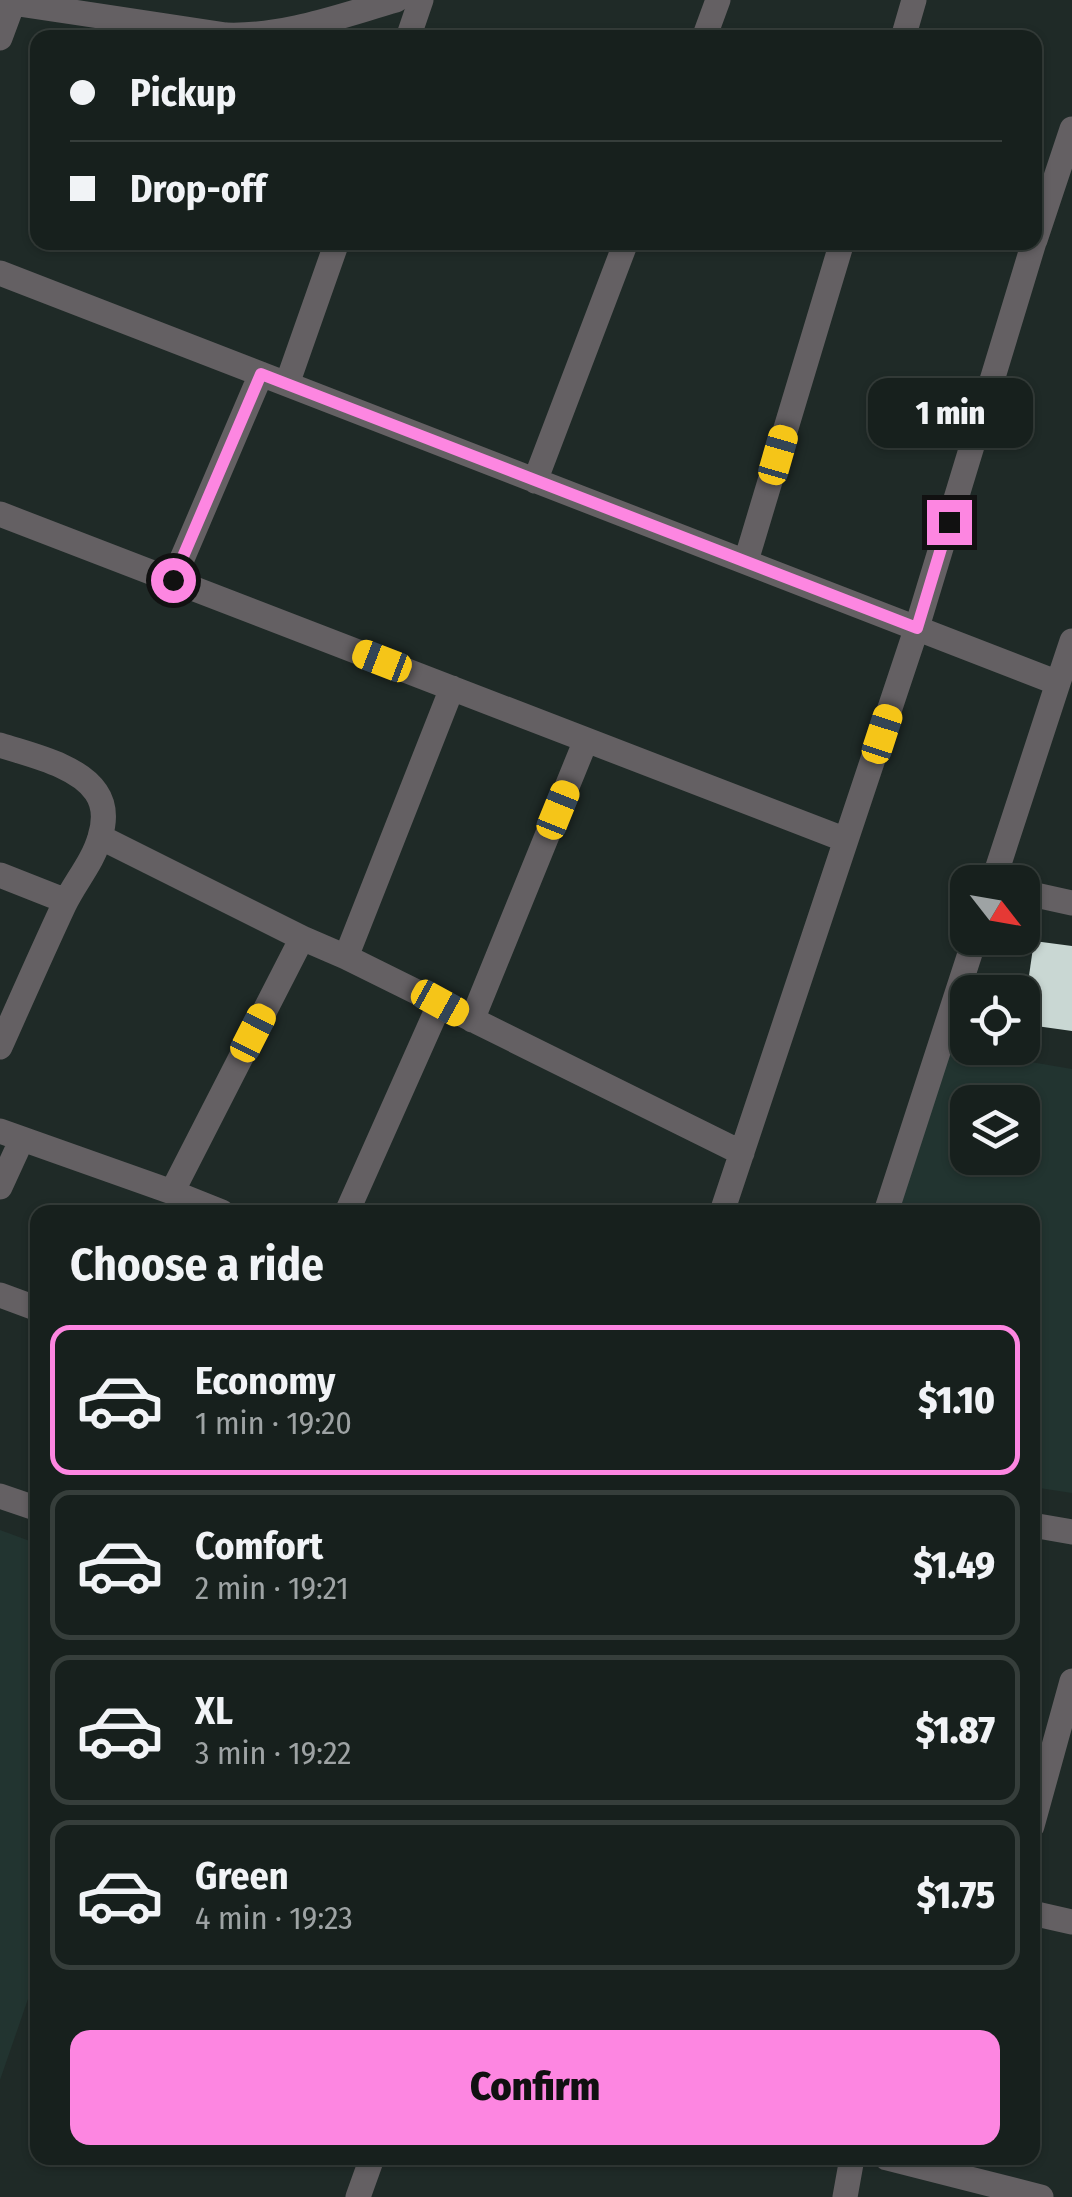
<!DOCTYPE html>
<meta charset="utf-8">
<style>
:root{--surface:#17201d;--page:#242d2a;--text:#f1f3f6;--muted:#9ea3a4;--line:#363e3b;--accent:#fd86e1}
body{margin:0;font-family:"Fira Sans Condensed",sans-serif;background:var(--page);color:var(--text);height:100vh;display:flex;flex-direction:column;font-size:38px;white-space:nowrap}
*{box-sizing:border-box;margin:0}
p{font-size:32px;color:var(--muted)}
.icon{flex:none;width:55px;height:55px;fill:none;stroke:currentColor;stroke-width:2;stroke-linecap:round;stroke-linejoin:round}
.map{position:relative;flex:1;overflow:hidden}
.panel{position:absolute;left:30px;top:1205px;width:1010px;height:960px;display:flex;flex-direction:column;background:var(--surface);border-radius:20px;box-shadow:0 2px 8px #0004,0 0 0 2px var(--line)}
.panel>*{flex:none}
.banner{position:absolute;left:30px;top:30px;width:1012px;height:220px;border-radius:20px;box-shadow:0 2px 8px #0004,0 0 0 2px var(--line);display:grid;align-content:center;height:220px;padding:0 40px;background:var(--surface)}
.needle{width:65px;rotate:121deg}
.fabs{position:absolute;left:950px;top:865px;display:grid;gap:20px}
.fabs a{display:grid;place-items:center;width:90px;height:90px;border-radius:20px;background:var(--surface);box-shadow:0 2px 8px #0004,0 0 0 2px var(--line);font-size:50px}
.end{position:absolute;width:45px;height:45px;margin:-22px;border:12px solid #fd86e1;background:#111;box-shadow:0 0 0 5px #111}
.from{border-radius:50%}
.bubble{position:absolute;height:70px;border-radius:20px;background:var(--surface);box-shadow:0 2px 8px #0004,0 0 0 2px var(--line);font-size:32px;font-weight:800;line-height:70px;text-align:center}
.car{position:absolute;width:30px;height:60px;margin:-30px -15px;border-radius:12px;box-shadow:0 0 8px 2px #0007;background:linear-gradient(#f5c518 24%,#345 0 40%,#f5c518 0 76%,#345 0 86%,#f5c518 0)}
.banner b{display:flex;align-items:center;gap:35px;height:95px;font-size:38px}
.banner b+b{border-top:2px solid var(--line)}
.banner i{width:25px;height:25px;background:var(--text)}
ul{padding:0;list-style:none}
li{display:flex;align-items:center;gap:30px;height:150px;margin:0 20px 15px;padding:0 20px;border:5px solid var(--line);border-radius:20px}
li div{flex:1}
li b{display:block;font-size:38px}
li em{font-style:normal;font-weight:800}
li.active{border-color:var(--accent)}
li>.icon{width:90px;height:90px;stroke-width:1.5}
h2{padding:0 40px;font-size:45px;line-height:120px}
.button{display:flex;gap:20px;margin-top:auto;padding:20px 40px}
.button a{flex:1;height:115px;border-radius:20px;background:var(--accent);color:#111;font-size:40px;font-weight:800;line-height:115px;text-align:center}
.map>svg:first-child{display:block}
</style>
<div class="map">
<svg width="1072" height="2197" viewBox="0 0 1072 2197">
<rect width="100%" height="100%" fill="#1f2a27"/>
<!-- built -->
<path fill="#223430" fill-rule="evenodd" d="M948 1048 1072 1069V1493L1033 1487 1032 1212H899ZM968 1102H1022V1158H968Z
M0 1530 38 1544 37 1973 0 2080Z"/>
<!-- building -->
<path fill="#c9d7d3" d="M1034 941 1072 946V1031L1022 1024Z"/>
<g fill="none" stroke-linecap="round" stroke-linejoin="round">
<!-- minor -->
<path stroke="#646063" stroke-width="25" d="M0 1 226 35C285 37 340 16 396 0
M0 38 13 3
M408 38 421 0
M704 38 718 0
M903 38 914 0
M1035 240 1072 129
M0 273 1058 683 993 882
M287 384 337 242
M535 481 626 242
M0 514 846 840
M746 561 842 242
M173 580 261 374
M1058 683 1072 641
M0 745C30 755 78 765 96 792 105 805 105 821 100 837 93 862 75 882 64 905 42 952 21 1000 0 1047
M100 837 302 938 346 957 742 1153
M0 875 66 901
M1022 892 1072 903
M346 957 452 688
M472 1020 586 740
M0 1131 172 1192 222 1212
M0 1187 22 1139
M172 1192 302 938
M347 1212 440 1003
M722 1212 917 627 1034 242
M886 1212 975 938
M0 1295 38 1309
M0 1496 38 1509
M1032 1525 1072 1532
M1032 1826 1072 1681
M1032 1913 1072 1922
M887 2158 1041 2197
M358 2197 372 2158
M845 2197 852 2158"/>
</g>
<g fill="none" stroke-linecap="round" stroke-linejoin="round">
<!-- route -->
<path stroke="#fd86e1" stroke-width="12" d="M173 580 261 374 917 628 949 522"/>
</g>
</svg>
<div class="fabs">
<a><svg class="needle" viewBox="-14 -14 28 28"><path d="M0-13l5 13h-10z" fill="#e53935"/><path d="M0 13l5-13h-10z" fill="#9ea3a4"/></svg></a>
<a><svg class="icon" aria-label="locate" viewBox="0 0 24 24"><circle cx="12" cy="12" r="6"/><path d="M12 2v4M12 18v4M2 12h4M18 12h4"/></svg></a>
<a><svg class="icon" aria-label="layers" viewBox="0 0 24 24"><path d="M12 4l9 5-9 5-9-5zM3 14l9 5 9-5"/></svg></a>
</div>
<i class="end from" style="left:173px;top:580px"></i>
<i class="end" style="left:949px;top:522px"></i>
<div class="bubble" style="left:868px;top:378px;width:165px">1 min</div>
<i class="car" style="left:778px;top:455px;rotate:16deg"></i>
<i class="car" style="left:382px;top:661px;rotate:291deg"></i>
<i class="car" style="left:882px;top:734px;rotate:18deg"></i>
<i class="car" style="left:558px;top:810px;rotate:22deg"></i>
<i class="car" style="left:440px;top:1003px;rotate:119deg"></i>
<i class="car" style="left:253px;top:1033px;rotate:27deg"></i>
<div class="banner">
<b><i class="from"></i>Pickup</b>
<b><i></i>Drop-off</b>
</div>
<section class="panel">
<h2>Choose a ride</h2>
<ul>
<li class="active"><svg class="icon" aria-label="car" viewBox="0 0 24 24"><path d="M5 17H2v-5l4-1 3-4h7l3 4 3 1v5h-3M9 17h6M6 11h13"/><circle cx="7" cy="17" r="2"/><circle cx="17" cy="17" r="2"/></svg><div><b>Economy</b><p>1 min · 19:20</p></div><em>$1.10</em></li>
<li><svg class="icon" aria-label="car" viewBox="0 0 24 24"><path d="M5 17H2v-5l4-1 3-4h7l3 4 3 1v5h-3M9 17h6M6 11h13"/><circle cx="7" cy="17" r="2"/><circle cx="17" cy="17" r="2"/></svg><div><b>Comfort</b><p>2 min · 19:21</p></div><em>$1.49</em></li>
<li><svg class="icon" aria-label="car" viewBox="0 0 24 24"><path d="M5 17H2v-5l4-1 3-4h7l3 4 3 1v5h-3M9 17h6M6 11h13"/><circle cx="7" cy="17" r="2"/><circle cx="17" cy="17" r="2"/></svg><div><b>XL</b><p>3 min · 19:22</p></div><em>$1.87</em></li>
<li><svg class="icon" aria-label="car" viewBox="0 0 24 24"><path d="M5 17H2v-5l4-1 3-4h7l3 4 3 1v5h-3M9 17h6M6 11h13"/><circle cx="7" cy="17" r="2"/><circle cx="17" cy="17" r="2"/></svg><div><b>Green</b><p>4 min · 19:23</p></div><em>$1.75</em></li>
</ul>
<div class="button"><a>Confirm</a></div>
</section>
</div>
